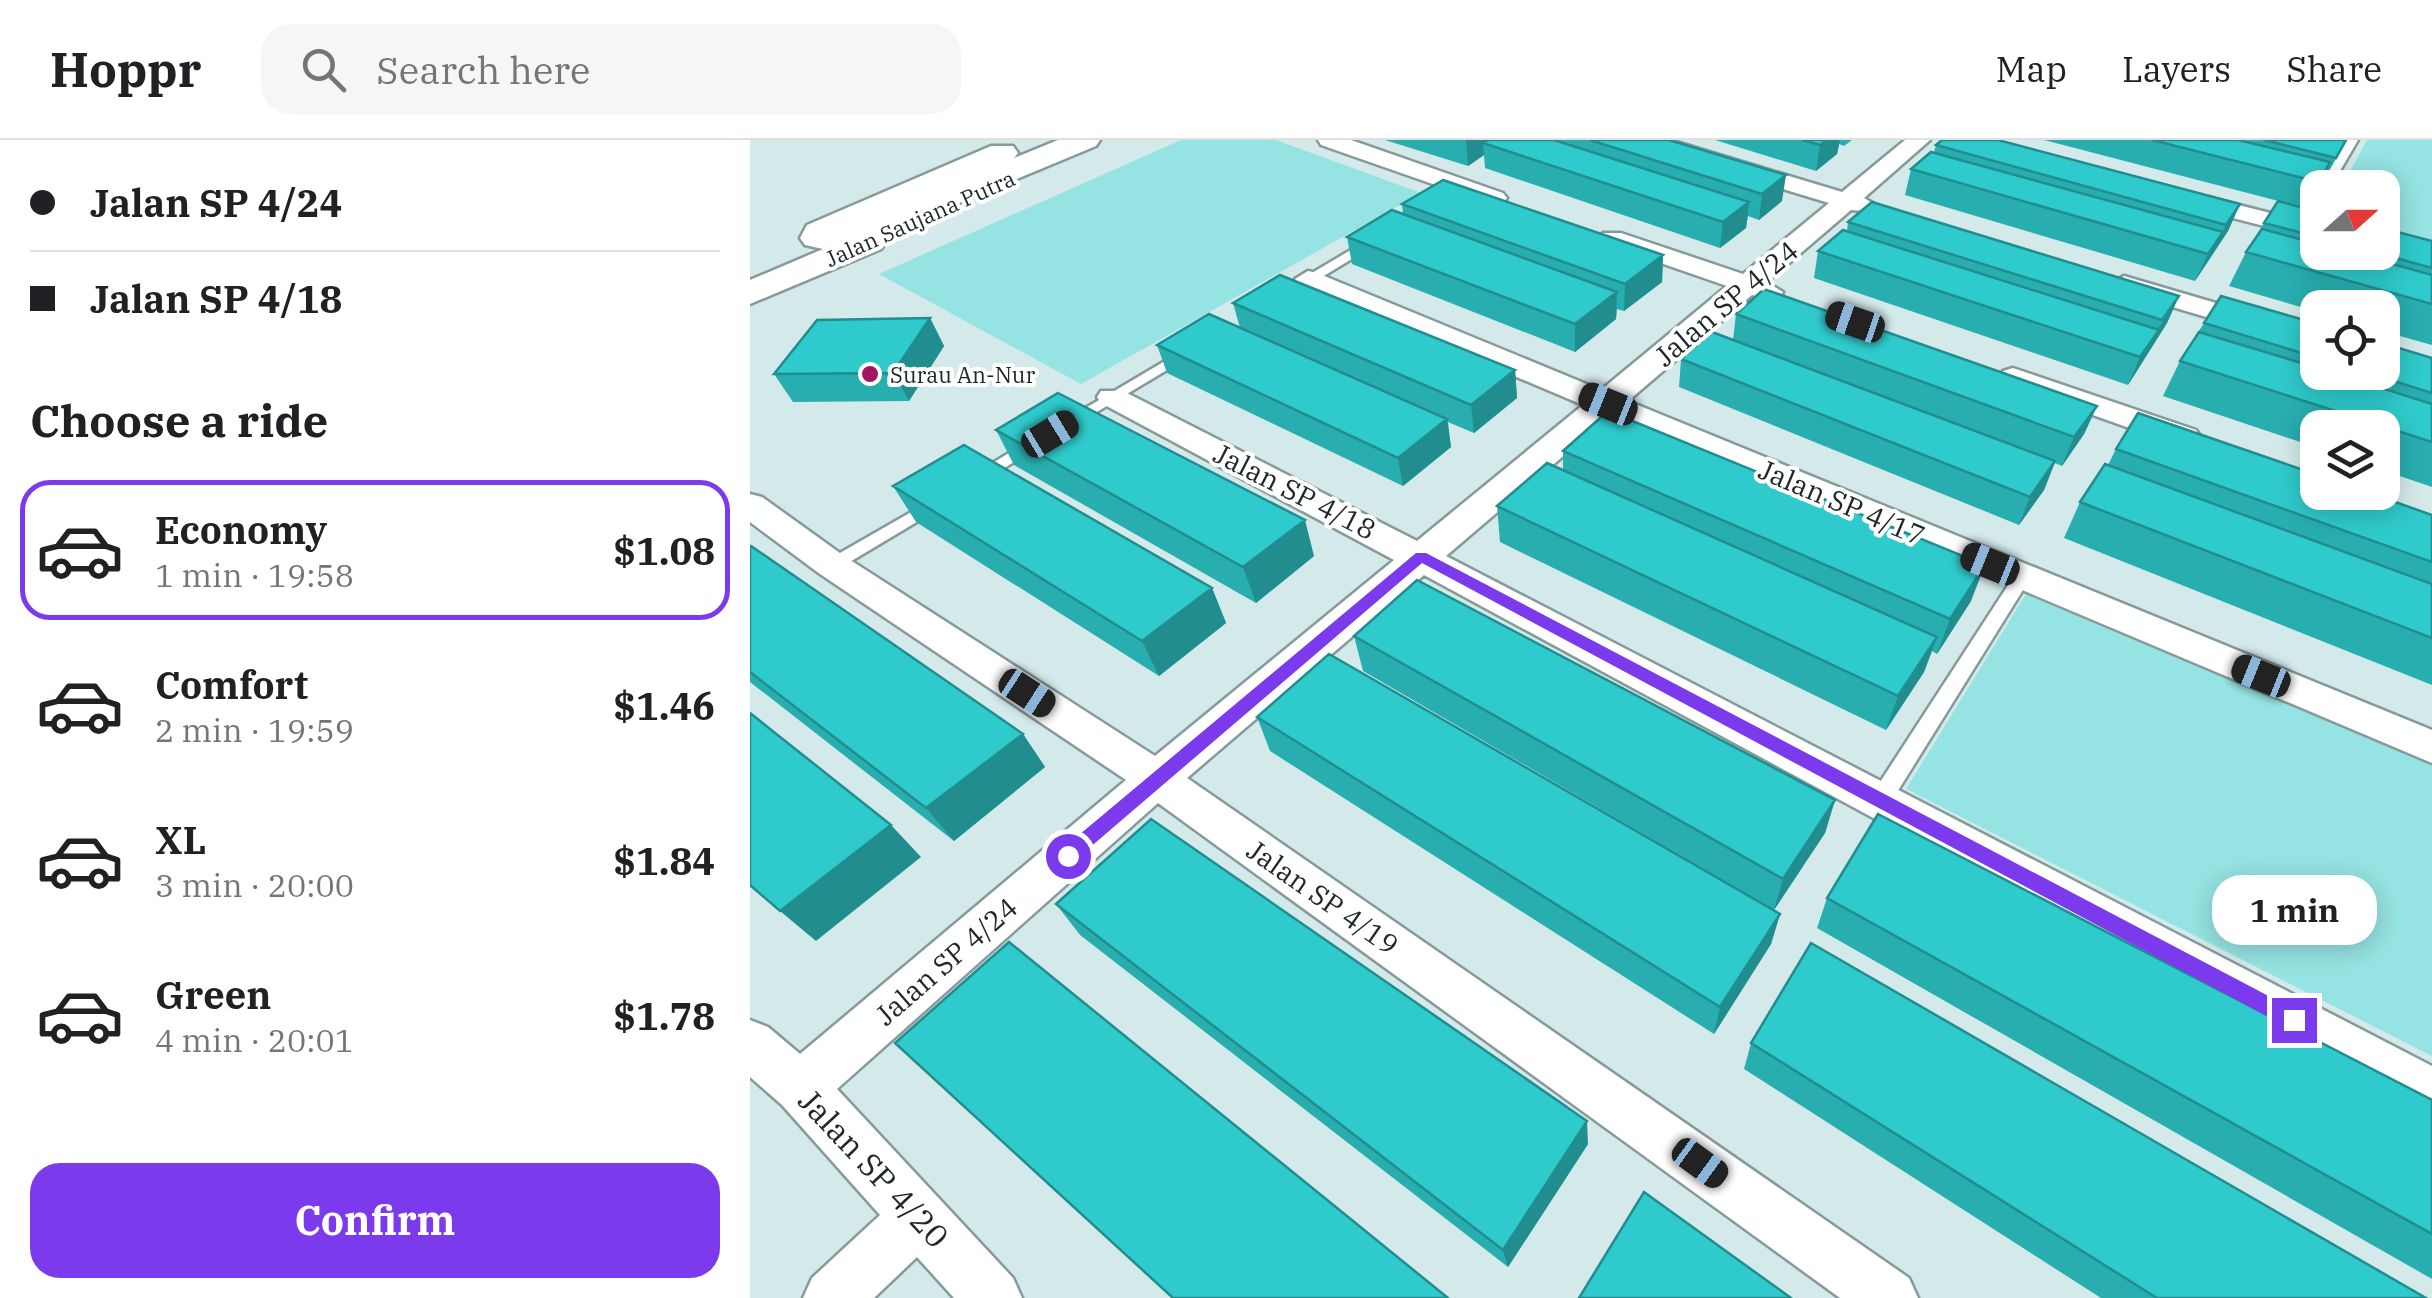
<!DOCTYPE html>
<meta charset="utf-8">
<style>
:root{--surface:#fff;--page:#f6f6f6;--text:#202124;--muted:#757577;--line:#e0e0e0;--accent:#7c3aed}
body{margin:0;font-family:"IBM Plex Serif",serif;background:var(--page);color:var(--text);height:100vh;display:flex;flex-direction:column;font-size:38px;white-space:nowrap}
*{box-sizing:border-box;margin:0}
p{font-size:32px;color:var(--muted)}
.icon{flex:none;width:55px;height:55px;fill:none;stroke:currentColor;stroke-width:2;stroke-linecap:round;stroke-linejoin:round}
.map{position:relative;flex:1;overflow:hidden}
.panel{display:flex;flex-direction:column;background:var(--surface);width:750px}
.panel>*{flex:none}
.hud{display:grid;align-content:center;height:220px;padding:0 30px;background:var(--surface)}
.needle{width:65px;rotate:69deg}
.fabs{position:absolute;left:1550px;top:30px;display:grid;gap:20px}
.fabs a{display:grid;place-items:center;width:100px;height:100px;border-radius:20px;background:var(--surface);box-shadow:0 5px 25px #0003;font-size:50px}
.end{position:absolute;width:45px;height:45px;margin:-22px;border:12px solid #7c3aed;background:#fff;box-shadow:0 0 0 5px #fff}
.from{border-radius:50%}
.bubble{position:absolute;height:70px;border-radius:30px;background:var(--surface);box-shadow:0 5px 25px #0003;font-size:32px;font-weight:700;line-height:70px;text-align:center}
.car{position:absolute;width:30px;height:60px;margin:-30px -15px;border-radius:12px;box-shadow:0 0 8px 2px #0007;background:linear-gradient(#222 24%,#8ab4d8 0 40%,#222 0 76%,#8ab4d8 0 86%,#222 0)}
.hud b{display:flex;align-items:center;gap:35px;height:95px;font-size:38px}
.hud b+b{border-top:2px solid var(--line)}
.hud i{width:25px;height:25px;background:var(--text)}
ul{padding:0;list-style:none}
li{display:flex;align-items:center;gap:30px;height:140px;margin:0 20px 15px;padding:0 10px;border:5px solid transparent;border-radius:30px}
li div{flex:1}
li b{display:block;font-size:38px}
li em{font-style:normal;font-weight:700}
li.active{border-color:var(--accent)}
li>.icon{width:90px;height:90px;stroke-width:1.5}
h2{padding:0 30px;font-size:45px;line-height:120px}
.cta{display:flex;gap:20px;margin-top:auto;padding:20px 30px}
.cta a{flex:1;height:115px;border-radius:30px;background:var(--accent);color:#fff;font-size:40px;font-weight:700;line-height:115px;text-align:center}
header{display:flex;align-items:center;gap:60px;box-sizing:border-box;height:140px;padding:0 50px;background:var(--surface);border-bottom:2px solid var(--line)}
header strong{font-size:48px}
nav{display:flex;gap:55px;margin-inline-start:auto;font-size:35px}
.search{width:700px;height:90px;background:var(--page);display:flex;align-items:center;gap:25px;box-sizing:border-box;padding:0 35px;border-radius:30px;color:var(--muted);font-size:38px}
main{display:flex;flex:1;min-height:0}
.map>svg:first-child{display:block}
</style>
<header>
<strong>Hoppr</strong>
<div class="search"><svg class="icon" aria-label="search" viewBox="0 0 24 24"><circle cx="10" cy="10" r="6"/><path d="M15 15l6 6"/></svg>Search here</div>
<nav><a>Map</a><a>Layers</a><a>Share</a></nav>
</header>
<main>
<section class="panel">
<div class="hud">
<b><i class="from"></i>Jalan SP 4/24</b>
<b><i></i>Jalan SP 4/18</b>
</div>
<h2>Choose a ride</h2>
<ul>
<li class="active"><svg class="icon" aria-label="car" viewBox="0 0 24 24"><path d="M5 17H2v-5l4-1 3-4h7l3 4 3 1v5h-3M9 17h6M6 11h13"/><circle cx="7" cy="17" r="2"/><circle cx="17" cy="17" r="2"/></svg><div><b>Economy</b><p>1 min · 19:58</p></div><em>$1.08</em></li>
<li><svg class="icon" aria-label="car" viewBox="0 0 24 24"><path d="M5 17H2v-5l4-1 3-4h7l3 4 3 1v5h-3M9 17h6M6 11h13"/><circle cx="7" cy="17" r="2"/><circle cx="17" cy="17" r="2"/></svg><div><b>Comfort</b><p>2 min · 19:59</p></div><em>$1.46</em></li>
<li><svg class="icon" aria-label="car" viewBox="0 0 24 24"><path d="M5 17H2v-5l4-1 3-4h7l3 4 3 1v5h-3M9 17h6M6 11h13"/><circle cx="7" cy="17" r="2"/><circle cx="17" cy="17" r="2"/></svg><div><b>XL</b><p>3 min · 20:00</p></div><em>$1.84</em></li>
<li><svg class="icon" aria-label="car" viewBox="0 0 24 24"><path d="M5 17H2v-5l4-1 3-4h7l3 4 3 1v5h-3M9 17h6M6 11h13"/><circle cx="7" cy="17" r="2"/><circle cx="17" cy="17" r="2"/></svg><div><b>Green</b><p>4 min · 20:01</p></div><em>$1.78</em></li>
</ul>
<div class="cta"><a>Confirm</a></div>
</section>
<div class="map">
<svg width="1682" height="1158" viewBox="0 0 1682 1158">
<rect width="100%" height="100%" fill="#d4eaea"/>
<!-- green -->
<path fill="#95e3e2" d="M431 0H526L671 53 331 244 129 134Z
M1617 0H1682V113L1633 100 1632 48H1591Z
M1276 454 1682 624V916L1156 649Z"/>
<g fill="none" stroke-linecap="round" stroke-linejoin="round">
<defs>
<path id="service" d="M1596 0H1608L1580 48H1568Z
M621 98 627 102 625 105 552 149 540 146Z
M437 208 444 212 442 215 325 285 320 287 312 282Z
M282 299 288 301V307L232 342H220L218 338Z
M184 359 190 360V368L88 429H76L73 425 76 421Z
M1272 431 1281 437 1139 665 1131 668 1123 665 1120 659 1123 653 1266 433Z"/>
<path id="minor" d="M568 0H601L753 53 757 58 753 63H737L571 5Z
M885 0H920L1092 52 1155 0H1180L1114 58 1129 67 1126 72 1101 70 1017 142 1033 152 1030 158 1020 160 1002 155 878 261 1682 590V623L860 276 696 416 1682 926V980L674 435 437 638 1159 1138 1168 1158H1090L408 663 87 949 263 1138 272 1158H204L167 1117 124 1158H53L62 1138 130 1075 32 965 0 937V880L18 887 50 914 376 640 70 434 0 382V354L12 357 94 416 405 616 644 420 351 263 347 257 351 251H373L667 401 833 265 549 145 545 139 558 131 567 133 851 250 977 146 853 103 849 98 853 93H871L993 134 1079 63 888 5Z
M1433 51 1568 85V100L1425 63 1421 58 1425 53Z
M1374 136 1568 193V210L1365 150 1361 144Z
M1263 228 1446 290 1451 297 1446 304H1424L1253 243 1248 237 1253 231Z"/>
<path id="secondary" d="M308 0H350L346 6 132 95 136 102 131 109 0 164V140L73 109 55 105 50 98 57 85 241 6H263L268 13 264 18Z"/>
</defs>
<!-- service casing -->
<use href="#service" stroke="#869a9a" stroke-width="5"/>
<!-- minor casing -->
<use href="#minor" stroke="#869a9a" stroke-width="5"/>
<!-- secondary casing -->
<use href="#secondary" stroke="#869a9a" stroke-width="5"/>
<!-- service -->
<use href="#service" fill="#fff" fill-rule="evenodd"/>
<!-- minor -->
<use href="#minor" fill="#fff" fill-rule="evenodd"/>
<!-- secondary -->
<use href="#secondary" fill="#fff" fill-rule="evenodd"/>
</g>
<!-- wall -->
<path fill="#28aeaf" d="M635 0H919L1032 61 1009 80 998 76 996 88 970 108 735 28 734 15 718 26Z
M965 0H1102L1094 6 1089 4 1087 14 1066 31Z
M1294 0H1597L1572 43H1570L1555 68Z
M1186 5 1490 64 1478 91 1445 141 1155 55 1161 29 1184 12Z
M652 64 913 115 912 142 874 171 867 169 866 179 825 212 602 124 597 97 653 74Z
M1568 72V112H1632L1682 101V205L1632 191V168H1568V172L1479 146 1496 112 1514 83Z
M1098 82 1429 156 1417 183 1378 245 1064 138 1068 111 1097 91Z
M483 163 765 230 767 258 724 293 698 282 701 307 653 346 417 233 407 205 490 188Z
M986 174 1347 266 1334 294 1312 326 1305 323 1294 350 1269 385 929 247 931 219 983 200Z
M180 178 194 206 159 261 43 262 24 234Z
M1454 183 1568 184V232H1632L1682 218V347L1632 330V288H1568V308L1413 256 1430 221Z
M246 290 564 416 506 463 264 325Z
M1366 309 1682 375V545L1314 398 1330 362 1358 325Z
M813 311 1221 461 1187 514 1182 511 1174 532 1136 590 750 402 747 366 813 330Z
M143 346 462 448 476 483 409 536 166 382Z
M0 407 273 594 295 627 204 701 0 542Z
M604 496 1085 660 1075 693 1024 770 613 531Z
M507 577 1030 774 1021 804 964 894 520 611Z
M1077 758 1682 960V1139L1067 788Z
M306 764 838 1004 758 1127 330 795Z
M1001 903 1676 1158H1351L994 929Z"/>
<!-- shaded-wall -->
<path fill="#218d8e" d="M716 0H752L733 3 734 15 718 26Z
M1077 0H1090L1087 14 1066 31 1070 5Z
M1036 35 1032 61 1009 80 1012 54Z
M999 62 996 88 970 108 973 82Z
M1490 64 1478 91 1445 141 1458 114Z
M913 115 912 142 874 171 875 144Z
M867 152 866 179 825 212V184Z
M1429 156 1417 183 1378 245 1390 217Z
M180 178 194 206 159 261 143 233Z
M765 230 767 258 724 293 721 265Z
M1347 266 1334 294 1312 326 1324 297Z
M697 279 701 307 653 346 648 318Z
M1305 321 1294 350 1269 385 1280 357Z
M555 380 564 416 506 463 493 427Z
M1235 425 1221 461 1187 514 1200 479Z
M462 448 476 483 409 536 392 501Z
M1187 497 1174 532 1136 590 1148 556Z
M273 594 295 627 204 701 176 668Z
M1085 660 1075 693 1024 770 1033 739Z
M141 685 171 717 66 801 30 771Z
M1030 774 1021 804 964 894 970 867Z
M837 981 838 1004 758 1127 753 1110Z"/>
<!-- building -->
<path fill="#2fcacb" stroke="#218d8e" stroke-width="2.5" d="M738 0H804L999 62 973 82 733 3Z
M840 0H919L1036 35 1012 54Z
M1052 0H1077L1070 5Z
M1192 0H1248L1490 64 1476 85 1186 5Z
M1402 0H1488L1580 22 1569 42Z
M1514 0H1596L1586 18Z
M1181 12 1473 92 1458 114 1161 29Z
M693 40 913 115 875 144 652 64Z
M1528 61 1568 72V97L1514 83Z
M1122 62 1429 156 1412 180 1098 82Z
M642 70 867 152 825 184 597 97Z
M1632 88 1682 101V128L1624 112H1632Z
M1512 89 1568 104V112H1599L1682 135V164L1496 112Z
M1093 90 1409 190 1390 217 1068 111Z
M530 135 765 230 721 265 483 163Z
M1014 149 1347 266 1324 297 986 174Z
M1471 156 1568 184V218L1454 183Z
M459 174 697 279 648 318 407 205Z
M180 178 143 233 24 234 67 180Z
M962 192 1305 321 1280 357 931 219Z
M1449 192 1568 228V232H1581L1682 264V302L1430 221Z
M1632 203 1682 218V253L1615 232H1632Z
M308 253 555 380 493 427 246 290Z
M858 271 1235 425 1200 479 813 311Z
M1388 273 1568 335V352H1617L1682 375V422L1366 309Z
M214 305 462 448 392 501 143 346Z
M797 323 1187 497 1148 556 747 366Z
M1355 324 1682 444V498L1330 362Z
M1 406 273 594 176 668 0 532V407Z
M667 440 1085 660 1033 739 604 496Z
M579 514 1030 774 970 867 507 577Z
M0 573 141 685 30 771 0 745Z
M1128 674 1682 960V1094L1077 758Z
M401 679 837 981 753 1110 306 764Z
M259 802 698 1158H423L145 903Z
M1061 803 1676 1158H1407L1001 903Z
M894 1052 1041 1158H829Z"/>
<!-- route -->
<path fill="#7c3aed" d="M666 413H676L1551 873V887H1537L672 423 324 721H311V710Z"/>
<!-- markers -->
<circle fill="#a3175e" stroke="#fff" stroke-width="4" cx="120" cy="234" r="10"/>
<g text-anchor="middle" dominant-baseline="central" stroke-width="8" stroke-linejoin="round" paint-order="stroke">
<!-- far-street labels -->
<g font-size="22" fill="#1f2727" stroke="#fff">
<text transform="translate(170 78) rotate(-24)">Jalan Saujana Putra</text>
</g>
<!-- far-poi labels -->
<g font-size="22" fill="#1f2727" stroke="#fff" text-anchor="start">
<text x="140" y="234">Surau An-Nur</text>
</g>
<!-- street labels -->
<g font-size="28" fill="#1f2727" stroke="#fff">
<text transform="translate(976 163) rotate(-40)">Jalan SP 4/24</text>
<text transform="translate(545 351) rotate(27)">Jalan SP 4/18</text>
<text transform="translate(1092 362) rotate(23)">Jalan SP 4/17</text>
<text transform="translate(573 757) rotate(35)">Jalan SP 4/19</text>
<text transform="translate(196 821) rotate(-41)">Jalan SP 4/24</text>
</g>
<!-- near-street labels -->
<g font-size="32" fill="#1f2727" stroke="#fff">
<text transform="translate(124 1028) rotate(47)">Jalan SP 4/20</text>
</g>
</g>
</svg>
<div class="fabs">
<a><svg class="needle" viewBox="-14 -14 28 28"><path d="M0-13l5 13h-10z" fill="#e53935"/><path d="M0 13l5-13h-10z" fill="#757577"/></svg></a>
<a><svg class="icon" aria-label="locate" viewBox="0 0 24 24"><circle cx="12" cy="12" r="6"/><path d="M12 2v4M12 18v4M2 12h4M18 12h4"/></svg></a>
<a><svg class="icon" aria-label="layers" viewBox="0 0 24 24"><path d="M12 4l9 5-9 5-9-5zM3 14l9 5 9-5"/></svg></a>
</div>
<i class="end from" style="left:318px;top:716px"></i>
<i class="end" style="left:1544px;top:880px"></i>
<div class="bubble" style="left:1462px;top:735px;width:165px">1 min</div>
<i class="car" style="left:1105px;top:182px;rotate:289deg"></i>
<i class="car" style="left:858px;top:264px;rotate:292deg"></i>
<i class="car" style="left:300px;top:294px;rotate:59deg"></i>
<i class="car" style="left:1240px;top:424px;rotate:292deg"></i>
<i class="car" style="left:1511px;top:536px;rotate:292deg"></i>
<i class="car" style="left:277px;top:553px;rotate:123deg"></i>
<i class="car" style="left:950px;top:1023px;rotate:126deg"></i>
</div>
</main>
